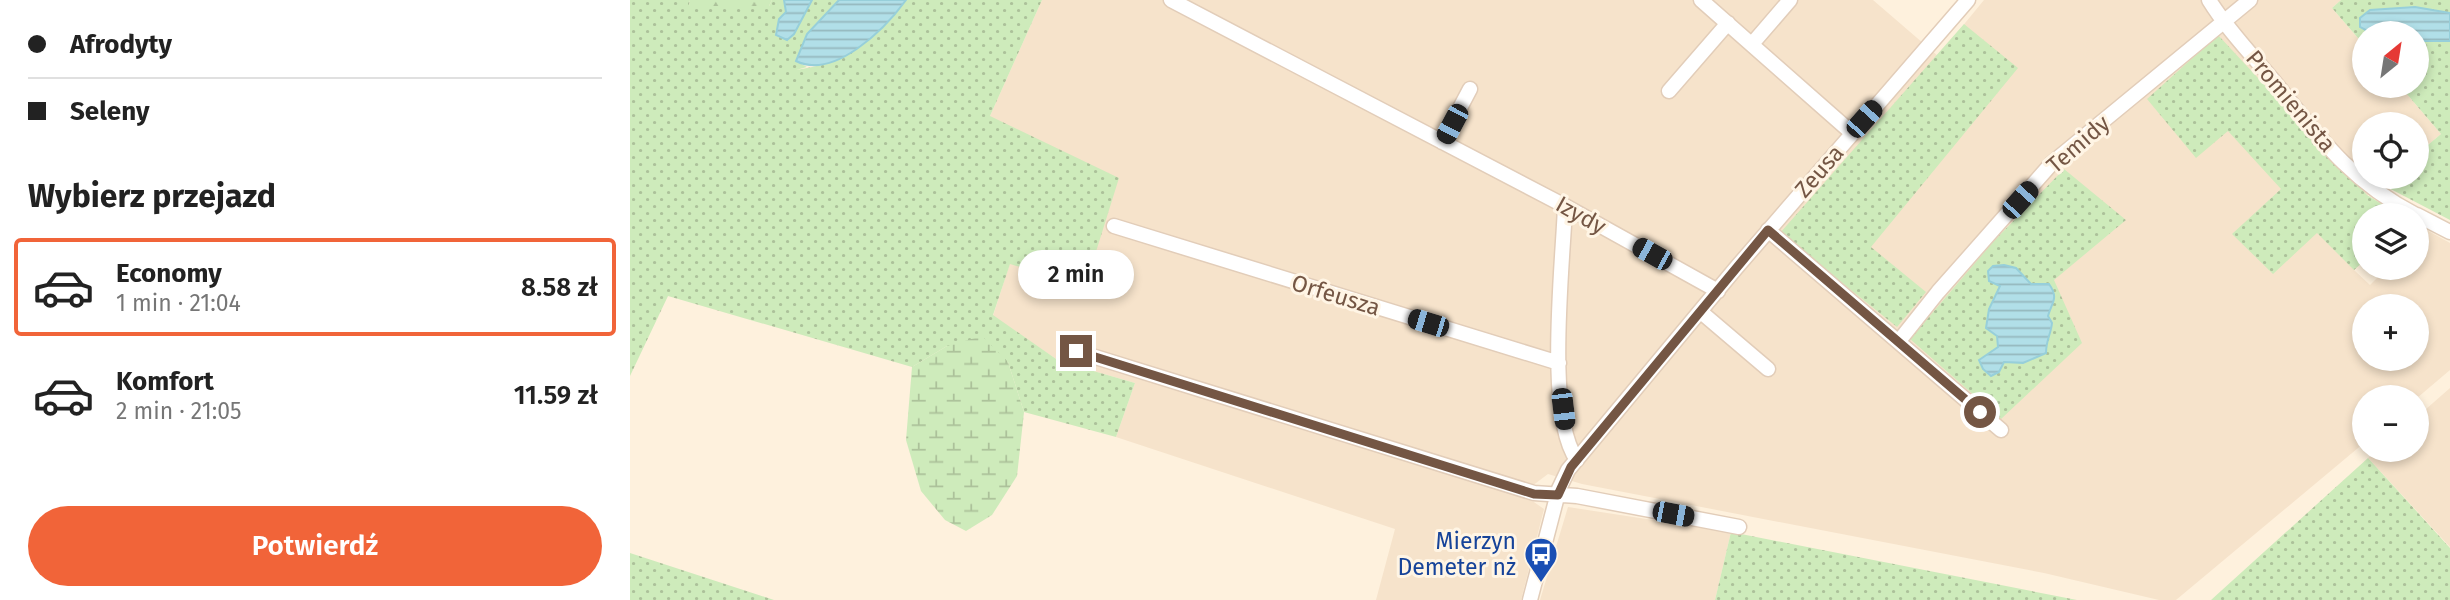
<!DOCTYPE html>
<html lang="pl">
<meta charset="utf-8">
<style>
:root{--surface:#fff;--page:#f6f6f6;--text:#222;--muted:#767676;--line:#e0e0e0;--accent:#f16439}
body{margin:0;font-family:"Fira Sans",sans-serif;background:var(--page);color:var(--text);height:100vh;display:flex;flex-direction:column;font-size:26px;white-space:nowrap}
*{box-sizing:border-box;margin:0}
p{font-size:23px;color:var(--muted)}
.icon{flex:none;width:38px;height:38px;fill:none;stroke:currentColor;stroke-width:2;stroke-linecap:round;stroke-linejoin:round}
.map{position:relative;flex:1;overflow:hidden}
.drawer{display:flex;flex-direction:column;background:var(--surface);width:630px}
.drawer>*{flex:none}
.banner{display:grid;align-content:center;height:154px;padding:0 28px;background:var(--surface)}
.needle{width:46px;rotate:30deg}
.tools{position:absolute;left:1722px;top:21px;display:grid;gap:14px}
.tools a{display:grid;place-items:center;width:77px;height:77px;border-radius:50%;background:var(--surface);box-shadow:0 4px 10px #0003;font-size:35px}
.end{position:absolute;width:32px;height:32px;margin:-16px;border:9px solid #745644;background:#fff;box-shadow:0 0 0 4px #fff}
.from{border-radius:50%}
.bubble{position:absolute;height:49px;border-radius:24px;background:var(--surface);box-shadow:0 4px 10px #0003;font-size:23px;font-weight:600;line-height:49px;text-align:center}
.car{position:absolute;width:21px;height:42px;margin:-21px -10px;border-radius:9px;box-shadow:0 0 5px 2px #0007;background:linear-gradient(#222 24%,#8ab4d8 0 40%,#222 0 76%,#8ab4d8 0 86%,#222 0)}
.banner b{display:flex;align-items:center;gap:24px;height:66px;font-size:26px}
.banner b+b{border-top:2px solid var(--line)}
.banner i{width:18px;height:18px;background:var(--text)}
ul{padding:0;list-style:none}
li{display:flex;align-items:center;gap:21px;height:98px;margin:0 14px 10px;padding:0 14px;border:4px solid transparent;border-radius:7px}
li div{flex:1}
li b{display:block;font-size:26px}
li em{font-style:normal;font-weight:600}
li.active{border-color:var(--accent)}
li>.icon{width:63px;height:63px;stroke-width:1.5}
h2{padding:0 28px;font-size:32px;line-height:84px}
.action{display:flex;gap:14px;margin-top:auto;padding:14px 28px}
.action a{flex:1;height:80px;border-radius:42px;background:var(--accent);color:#fff;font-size:28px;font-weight:600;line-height:80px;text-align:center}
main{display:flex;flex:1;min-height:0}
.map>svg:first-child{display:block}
</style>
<main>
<section class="drawer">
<div class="banner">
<b><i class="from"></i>Afrodyty</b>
<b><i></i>Seleny</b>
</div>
<h2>Wybierz przejazd</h2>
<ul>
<li class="active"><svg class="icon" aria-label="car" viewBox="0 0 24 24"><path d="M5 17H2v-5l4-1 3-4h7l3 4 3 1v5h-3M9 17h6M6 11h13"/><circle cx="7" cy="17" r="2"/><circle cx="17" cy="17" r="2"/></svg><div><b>Economy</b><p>1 min · 21:04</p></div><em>8.58 zł</em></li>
<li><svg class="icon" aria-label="car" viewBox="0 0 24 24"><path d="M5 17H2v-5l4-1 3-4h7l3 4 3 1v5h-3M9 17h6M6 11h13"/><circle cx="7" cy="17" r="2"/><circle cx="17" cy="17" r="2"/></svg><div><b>Komfort</b><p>2 min · 21:05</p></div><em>11.59 zł</em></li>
</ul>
<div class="action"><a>Potwierdź</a></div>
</section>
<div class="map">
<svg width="1820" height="600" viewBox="0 0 1820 600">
<defs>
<pattern id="grass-dots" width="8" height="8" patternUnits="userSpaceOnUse" patternTransform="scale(1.75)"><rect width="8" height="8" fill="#ceebbb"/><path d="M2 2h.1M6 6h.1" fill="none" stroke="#acc19a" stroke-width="1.8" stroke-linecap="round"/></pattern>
<pattern id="forest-firs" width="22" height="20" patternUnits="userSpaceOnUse" patternTransform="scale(1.75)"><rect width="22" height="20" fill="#ceebbb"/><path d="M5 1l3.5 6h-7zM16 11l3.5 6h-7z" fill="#acc19a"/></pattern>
<pattern id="wetland-marsh" width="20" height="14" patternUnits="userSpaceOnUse" patternTransform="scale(1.75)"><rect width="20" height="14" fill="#ceebbb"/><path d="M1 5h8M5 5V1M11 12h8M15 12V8" fill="none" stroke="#acc19a"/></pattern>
<pattern id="water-rules" width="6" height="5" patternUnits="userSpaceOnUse" patternTransform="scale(1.75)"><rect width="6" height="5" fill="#b1dfe8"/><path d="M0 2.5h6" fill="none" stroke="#95b8be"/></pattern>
</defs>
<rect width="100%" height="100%" fill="#fef1dd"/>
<!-- residential -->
<path fill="#f6e3cb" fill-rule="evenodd" d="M412 0H1243L1308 56 1354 0H1711L1702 8 1734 45V86H1770L1811 134 1787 154V124H1734V177H1760L1737 196 1770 215H1734V261L1724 270 1740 285 1757 268H1787V237L1795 229 1820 243V370L1787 398 1734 397V443L1546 600H1529L1414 573 952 484 918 474 902 486 898 498 914 509 891 600H746L765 529 486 437 505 383 429 361 363 316 380 263 360 116ZM1734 306H1787V359H1734Z
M1820 388V547L1738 458 1748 450H1787V417Z
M938 507 1101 532 1085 600H910Z"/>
<!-- grass -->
<path fill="url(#grass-dots)" d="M0 0H60L59 6H139L142 0H154L156 12 149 19 164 34 182 0H209L177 34 166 61 177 67 166 70C213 63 228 48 260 16 265 10 271 6 276 0H412L360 116 489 178 455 287 380 264 363 315 429 361 505 383 486 437 394 412 378 362 317 346 282 367 38 296 0 376Z
M1711 0H1820V220L1751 184 1760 177H1787V154L1811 134 1770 86H1787V33H1734V45L1702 8Z
M1334 24 1388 68 1241 247 1296 292 1267 327 1150 233Z
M1588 35 1737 195 1770 215H1734V261L1724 270 1687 233 1643 274 1602 234 1651 189 1598 131 1566 158 1517 99Z
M1434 169 1496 220 1424 280 1452 343 1371 419 1280 339 1363 242Z
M1738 458 1820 548V600H1581Z
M1101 532 1447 600H1085Z
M0 553 144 600H0Z"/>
<!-- forest -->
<path fill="url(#forest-firs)" d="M60 0H142L139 6H59Z"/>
<!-- wetland -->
<path fill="url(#wetland-marsh)" d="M352 336 378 362 394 412 387 476 362 515 336 531 315 520 291 491 276 440 282 367 317 346Z"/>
<!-- water -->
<path fill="url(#water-rules)" stroke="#97cfda" stroke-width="2" d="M154 0H182L164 34 157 40 146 35 149 19 156 12Z
M209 0H276C255 29 204 80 166 61L177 34Z
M1785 7 1820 13V41H1787V33H1741L1730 27V18L1740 10Z
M1374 265 1386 268 1401 284H1419C1429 298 1422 302 1418 316L1422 323C1421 334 1416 340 1416 353L1393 363 1374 362 1369 372 1361 376 1353 369 1349 360 1368 347 1367 336 1356 328 1359 309 1370 286 1359 281 1358 271 1363 266Z"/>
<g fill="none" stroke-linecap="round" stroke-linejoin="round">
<defs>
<path id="minor" d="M541 0 935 206 1088 291
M1071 0 1222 133
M1579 0C1597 29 1621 54 1643 80 1689 137 1720 181 1786 215
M1122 44 1160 0
M1039 91 1098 23
M812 142 840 89
M935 206C933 263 915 416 947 460
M1787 215 1820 232
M484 226 929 363
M1138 230 1371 430
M1071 312 1138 369
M1269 341 1308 292 1422 163 1620 0
M446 351 904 493 947 496 1109 527
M900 600 929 489 938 470 1106 268 1338 0"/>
</defs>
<!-- minor casing -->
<use href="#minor" stroke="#e2cdb9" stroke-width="17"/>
<!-- minor -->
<use href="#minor" stroke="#fff" stroke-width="14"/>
</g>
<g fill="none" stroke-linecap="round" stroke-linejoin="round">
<!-- route -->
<path stroke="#745644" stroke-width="9" d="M446 351 904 494 928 495 941 467 1138 230 1350 412"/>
</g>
<!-- icons -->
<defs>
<symbol id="bus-pin" viewBox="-11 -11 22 30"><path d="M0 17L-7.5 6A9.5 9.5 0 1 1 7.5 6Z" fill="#1a4fb4" stroke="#fff5e5"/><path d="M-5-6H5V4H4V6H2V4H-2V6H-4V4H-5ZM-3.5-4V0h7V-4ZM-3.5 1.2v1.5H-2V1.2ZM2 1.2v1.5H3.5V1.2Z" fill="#fff"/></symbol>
</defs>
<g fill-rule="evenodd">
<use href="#bus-pin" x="892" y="535" width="38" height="52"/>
</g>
<g text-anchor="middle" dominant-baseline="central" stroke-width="6" stroke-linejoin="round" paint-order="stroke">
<!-- street labels -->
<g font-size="23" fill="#745644" stroke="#fff5e5">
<text transform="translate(1661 101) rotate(50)">Promienista</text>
<text transform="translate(1448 144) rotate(-41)">Temidy</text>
<text transform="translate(1189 171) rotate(-49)">Zeusa</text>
<text transform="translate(951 215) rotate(29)">Izydy</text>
<text transform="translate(706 295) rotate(17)">Orfeusza</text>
</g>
<!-- transit labels -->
<g font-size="23" fill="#164399" stroke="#fff5e5" text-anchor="end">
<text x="886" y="541">Mierzyn<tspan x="886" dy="26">Demeter nż</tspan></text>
</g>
</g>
</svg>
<div class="tools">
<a><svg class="needle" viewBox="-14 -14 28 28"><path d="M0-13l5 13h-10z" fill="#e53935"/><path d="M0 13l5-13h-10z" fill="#767676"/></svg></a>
<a><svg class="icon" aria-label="locate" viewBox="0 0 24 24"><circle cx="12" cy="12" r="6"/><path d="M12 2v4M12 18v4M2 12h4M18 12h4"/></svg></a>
<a><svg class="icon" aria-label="layers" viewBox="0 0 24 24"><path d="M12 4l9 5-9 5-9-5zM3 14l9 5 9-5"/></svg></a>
<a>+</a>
<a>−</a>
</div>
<i class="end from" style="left:1350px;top:412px"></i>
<i class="end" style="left:446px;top:351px"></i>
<div class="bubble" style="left:388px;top:250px;width:116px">2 min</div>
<i class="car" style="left:1234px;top:119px;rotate:42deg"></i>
<i class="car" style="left:822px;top:124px;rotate:208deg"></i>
<i class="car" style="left:1390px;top:200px;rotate:42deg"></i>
<i class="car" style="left:1022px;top:254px;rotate:299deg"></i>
<i class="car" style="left:798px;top:323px;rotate:287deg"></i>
<i class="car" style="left:933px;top:409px;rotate:173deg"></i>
<i class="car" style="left:1043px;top:514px;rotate:101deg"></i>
</div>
</main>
